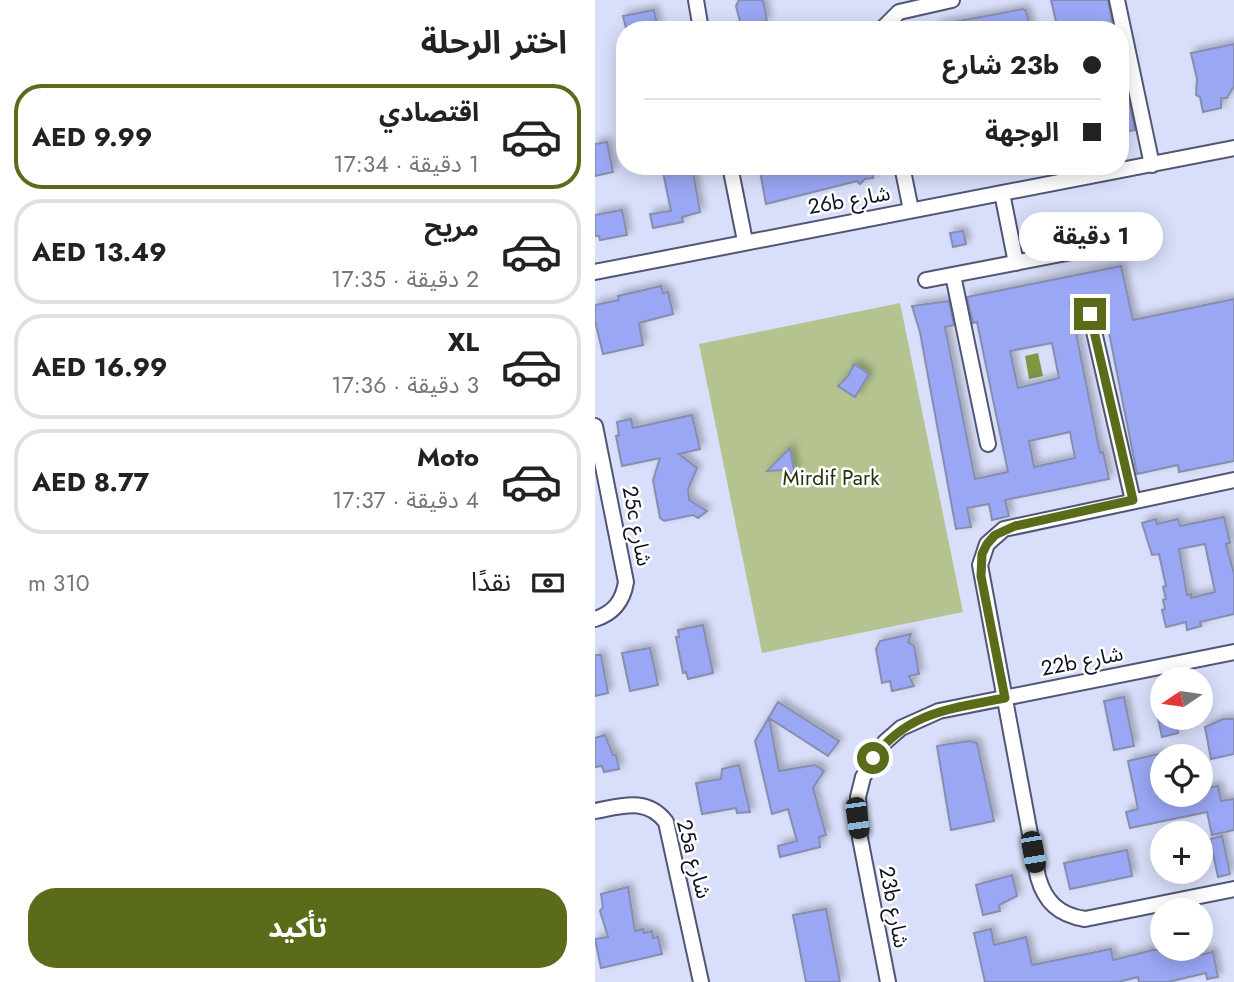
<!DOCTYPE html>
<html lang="ar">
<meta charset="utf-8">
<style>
:root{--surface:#fff;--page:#f2f2f2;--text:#222;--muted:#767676;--line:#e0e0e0;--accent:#5a6c19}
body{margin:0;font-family:Jost,"Noto Sans Arabic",sans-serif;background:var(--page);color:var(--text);direction:rtl;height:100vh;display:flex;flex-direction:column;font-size:26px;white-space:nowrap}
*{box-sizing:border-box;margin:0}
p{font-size:23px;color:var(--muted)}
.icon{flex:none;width:38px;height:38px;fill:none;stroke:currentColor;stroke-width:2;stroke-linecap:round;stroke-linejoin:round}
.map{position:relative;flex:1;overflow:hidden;direction:ltr}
.sheet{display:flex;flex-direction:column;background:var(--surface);width:595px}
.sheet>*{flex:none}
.hud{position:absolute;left:21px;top:21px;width:513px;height:154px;border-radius:28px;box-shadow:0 4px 18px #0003;direction:rtl;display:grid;align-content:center;height:154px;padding:0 28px;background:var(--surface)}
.needle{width:46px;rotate:257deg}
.tools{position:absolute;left:555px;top:667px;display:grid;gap:14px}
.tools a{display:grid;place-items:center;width:63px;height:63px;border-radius:50%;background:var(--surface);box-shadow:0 4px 18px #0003;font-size:35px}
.end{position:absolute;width:32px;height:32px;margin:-16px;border:9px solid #5a6c19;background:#fff;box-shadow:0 0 0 4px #fff}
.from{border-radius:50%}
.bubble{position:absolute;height:49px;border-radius:24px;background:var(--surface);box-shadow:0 4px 18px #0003;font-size:23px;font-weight:700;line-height:49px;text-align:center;direction:rtl}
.car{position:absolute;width:21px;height:42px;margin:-21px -10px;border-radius:9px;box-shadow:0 0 5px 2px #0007;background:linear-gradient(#222 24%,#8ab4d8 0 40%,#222 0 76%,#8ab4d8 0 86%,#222 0)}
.hud b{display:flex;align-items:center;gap:24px;height:66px;font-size:26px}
.hud b+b{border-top:2px solid var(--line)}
.hud i{width:18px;height:18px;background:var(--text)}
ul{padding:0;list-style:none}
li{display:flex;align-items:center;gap:21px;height:105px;margin:0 14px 10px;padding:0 14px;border:4px solid var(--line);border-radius:28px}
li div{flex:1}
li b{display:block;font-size:26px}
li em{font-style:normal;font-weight:700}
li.active{border-color:var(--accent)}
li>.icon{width:63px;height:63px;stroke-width:1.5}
h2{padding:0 28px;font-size:32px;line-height:84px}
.pay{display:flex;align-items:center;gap:18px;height:77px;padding:0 28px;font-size:26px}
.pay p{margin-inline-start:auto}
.primary-button{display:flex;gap:14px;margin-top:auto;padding:14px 28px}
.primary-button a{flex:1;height:80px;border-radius:28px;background:var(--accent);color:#fff;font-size:28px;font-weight:700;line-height:80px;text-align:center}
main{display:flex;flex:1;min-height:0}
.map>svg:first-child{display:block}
</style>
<main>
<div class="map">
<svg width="639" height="982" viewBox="0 0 639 982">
<defs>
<filter id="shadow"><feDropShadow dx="4" dy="-4" stdDeviation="3.5" flood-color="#0004"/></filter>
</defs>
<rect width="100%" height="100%" fill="#d9dffa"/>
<!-- green -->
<path fill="#b4c390" d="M305 303 368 612 167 653 104 344Z"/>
<!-- water -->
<path fill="#829743" d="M443 353 448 376 434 379 430 356Z"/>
<!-- building -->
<path fill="#9aa7f4" stroke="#878dad" stroke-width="2" fill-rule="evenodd" filter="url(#shadow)" d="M144 0H168L172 21 146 25 141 6Z
M456 0H513L518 27 463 30Z
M428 9 431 11 436 30H343V25Z
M59 10 63 30 31 28 28 16Z
M639 44V86L632 98H626V108L608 112 605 97 601 95 602 79 596 53Z
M534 102 540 130 525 133V103Z
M12 142 18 172 0 176V144Z
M74 166H97L105 212 87 217 88 222 58 228 55 214 76 211 68 172 75 171Z
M164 166H276L278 178 270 179 265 184 262 181 171 204Z
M27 210 32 235 5 240 4 236H0V215Z
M368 231 371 244 358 247 355 233Z
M526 266 538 320 639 299V461L584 472 583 465 542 474 507 297 475 303 505 453 508 452 514 479 410 500 414 516 397 520 394 504 372 508 376 527 361 529 325 332 317 306 354 301 359 325 350 327 380 479 413 472 382 322 378 323 372 297ZM457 343 464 378 423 388 415 351ZM475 432 480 458 439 467 434 441Z
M66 286 68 293 73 292 78 314 44 323 48 345 8 354 0 321V305L24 300 23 296Z
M259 364 274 374 260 397 243 386 253 376Z
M97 415 105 449 84 454 102 468 93 489 94 500 112 511 103 518 98 515 69 521 65 518 58 480 65 458 27 466 21 436 24 435 22 422 36 419 38 428Z
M195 448 200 475 188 470 172 471Z
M629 517 635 543 631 544 639 574V614L605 622 606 626 592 630 591 622 571 627 567 610 570 609 568 600 571 599 568 587 571 586 564 554 557 555 547 523 561 519 562 524 583 519 585 526ZM610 544 620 592 596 598V594L592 595 584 549Z
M108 625 118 673 93 679 91 672 88 673 81 637H84L83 630Z
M316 634 313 642 319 646 324 674 314 676 319 686 297 691 295 681 287 683 281 649 285 641Z
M55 648 63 685 35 691 27 653Z
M0 655H6L13 693 0 696Z
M529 697 539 746 519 750 509 701Z
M183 702 244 741 233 756 174 718 184 771 220 765 229 771 218 788 231 835 224 837 225 847 185 857 183 846 202 841 193 809 177 814 160 741Z
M563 718H580L583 733 567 737Z
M628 719H639V754L616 759 610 727Z
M10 735 18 755H21L24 769 9 772 7 766 0 767V738Z
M374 741 382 743 399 821 356 830 342 746Z
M567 753V797L575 795 577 803 609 796 608 789 623 786 626 801 639 799V830L617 835 612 812 535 828 531 812 543 809 533 761Z
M144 765 155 812 142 813 141 808 107 814 101 783 126 779 127 769Z
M627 836 635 874 623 877 615 839Z
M532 850 537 876 475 889 469 863Z
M417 875 422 896 404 905 405 911 388 915 381 885Z
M33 887 40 931 48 929 49 933 57 931 58 938 63 937 67 954 6 968 0 939 13 937 5 911 8 907 6 894Z
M231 909 245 982H211L198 915Z
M396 929 399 945 431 937 437 965 516 949 518 960 558 950 593 948 595 957 618 952 623 977 612 979 611 973 573 982H544L543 977 523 982H390L379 933Z"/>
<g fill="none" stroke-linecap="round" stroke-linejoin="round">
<defs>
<path id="minor" d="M101 0 106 30
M522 0 557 165
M286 30 304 12 357 0
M135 166 150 241
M307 166 316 210
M407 193 421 263
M0 272 639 148
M358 275 393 444
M331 280 518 244
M495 314 538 501
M0 426 31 582C28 601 19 613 0 619
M639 480 409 529 392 544 385 565 443 877C450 902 464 915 490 919L639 889
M0 811C27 806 52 797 71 822L106 982
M293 982 265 838 263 797 268 777 290 742 306 728 344 711 639 652"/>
</defs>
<!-- minor casing -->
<use href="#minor" stroke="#505673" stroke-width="18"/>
<!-- minor -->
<use href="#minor" stroke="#fff" stroke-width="14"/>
</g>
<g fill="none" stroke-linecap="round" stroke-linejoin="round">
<!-- route -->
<path stroke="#5a6c19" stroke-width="9" d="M278 758C314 711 355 709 410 698L386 576 387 554 392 544 400 535 420 526 538 500 495 314"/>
</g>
<g text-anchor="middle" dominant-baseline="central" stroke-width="5" stroke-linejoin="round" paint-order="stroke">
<!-- street labels -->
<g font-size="21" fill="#0e101b" stroke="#fff">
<text transform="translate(254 200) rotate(-10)">26b شارع</text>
<text transform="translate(42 526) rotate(79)">25c شارع</text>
<text transform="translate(487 661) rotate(-11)">22b شارع</text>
<text transform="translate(99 859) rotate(75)">25a شارع</text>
<text transform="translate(299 907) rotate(79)">23b شارع</text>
</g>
<!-- park labels -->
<g font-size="21" fill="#28300c" stroke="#fff">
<text x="236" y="478">Mirdif Park</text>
</g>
</g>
</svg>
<div class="tools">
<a><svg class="needle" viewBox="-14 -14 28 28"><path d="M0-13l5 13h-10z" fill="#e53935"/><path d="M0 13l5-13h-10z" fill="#767676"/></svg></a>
<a><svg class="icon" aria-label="locate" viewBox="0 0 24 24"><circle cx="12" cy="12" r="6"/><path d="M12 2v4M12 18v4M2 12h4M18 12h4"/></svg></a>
<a>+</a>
<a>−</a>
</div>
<i class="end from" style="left:278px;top:758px"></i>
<i class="end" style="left:495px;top:314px"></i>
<div class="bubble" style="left:424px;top:212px;width:144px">1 دقيقة</div>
<i class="car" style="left:262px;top:818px;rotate:172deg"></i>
<i class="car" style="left:438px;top:852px;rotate:170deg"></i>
<div class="hud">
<b><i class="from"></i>23b شارع</b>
<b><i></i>الوجهة</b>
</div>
</div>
<section class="sheet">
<h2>اختر الرحلة</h2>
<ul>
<li class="active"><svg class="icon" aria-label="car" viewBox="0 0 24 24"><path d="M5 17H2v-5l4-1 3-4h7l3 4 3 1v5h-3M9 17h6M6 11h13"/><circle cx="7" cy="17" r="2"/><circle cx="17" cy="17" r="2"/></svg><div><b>اقتصادي</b><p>1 دقيقة · 17:34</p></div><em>AED 9.99</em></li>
<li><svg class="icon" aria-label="car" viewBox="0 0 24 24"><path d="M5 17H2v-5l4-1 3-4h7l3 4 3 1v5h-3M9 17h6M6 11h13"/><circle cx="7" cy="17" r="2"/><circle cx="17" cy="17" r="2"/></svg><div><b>مريح</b><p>2 دقيقة · 17:35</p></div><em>AED 13.49</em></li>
<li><svg class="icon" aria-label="car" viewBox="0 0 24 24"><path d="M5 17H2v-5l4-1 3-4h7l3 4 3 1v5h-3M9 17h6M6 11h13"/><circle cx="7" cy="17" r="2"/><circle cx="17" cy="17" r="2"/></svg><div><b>XL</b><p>3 دقيقة · 17:36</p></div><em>AED 16.99</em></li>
<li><svg class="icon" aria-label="car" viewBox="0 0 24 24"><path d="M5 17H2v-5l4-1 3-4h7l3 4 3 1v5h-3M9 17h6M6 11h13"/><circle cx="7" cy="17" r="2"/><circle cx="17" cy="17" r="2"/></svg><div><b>Moto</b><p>4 دقيقة · 17:37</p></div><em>AED 8.77</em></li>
</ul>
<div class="pay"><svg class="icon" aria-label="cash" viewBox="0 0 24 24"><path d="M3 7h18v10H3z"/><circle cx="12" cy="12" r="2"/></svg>نقدًا<p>310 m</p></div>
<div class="primary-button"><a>تأكيد</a></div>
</section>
</main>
